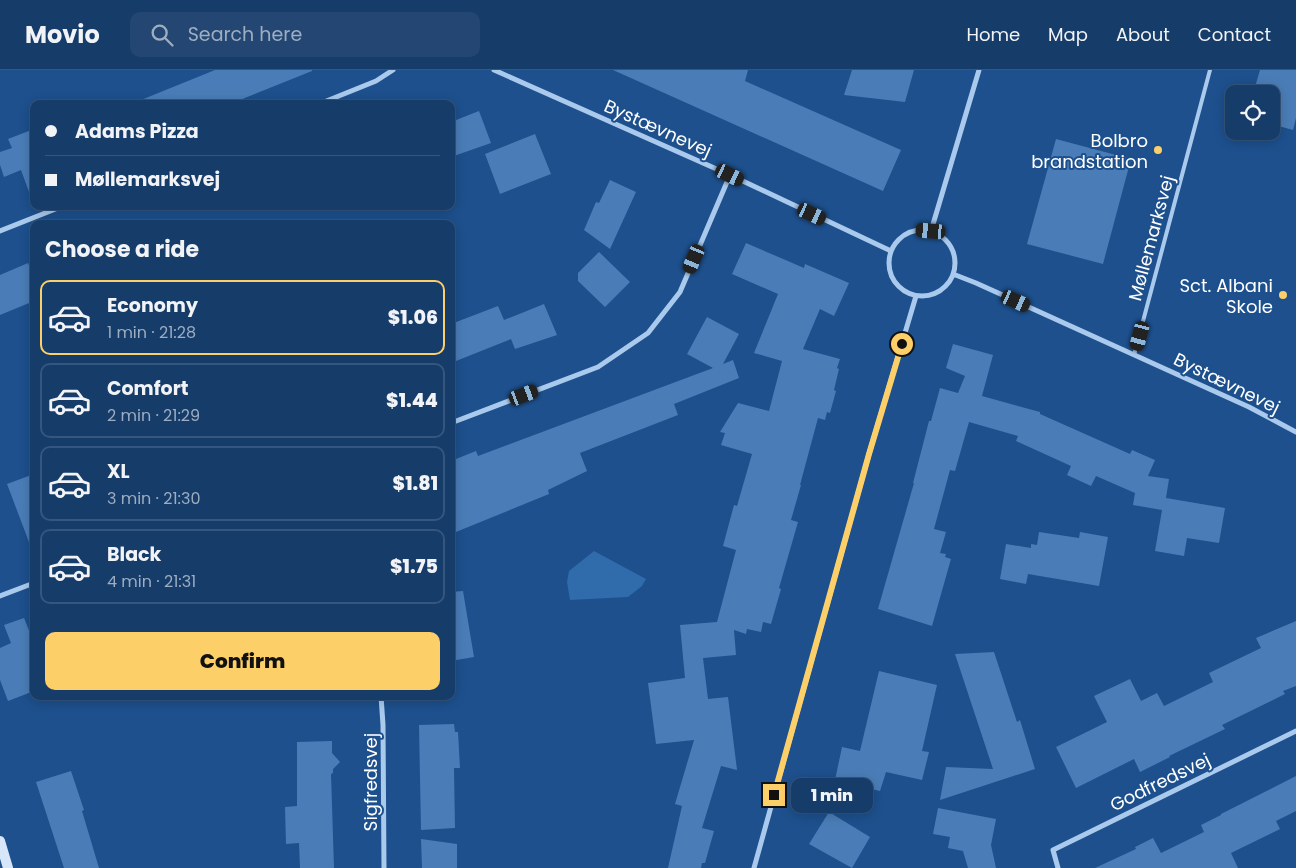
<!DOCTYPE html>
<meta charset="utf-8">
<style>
:root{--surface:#163c6a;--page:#234772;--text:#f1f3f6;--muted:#9eadc1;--line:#35567e;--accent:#fdcf69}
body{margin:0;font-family:Poppins,sans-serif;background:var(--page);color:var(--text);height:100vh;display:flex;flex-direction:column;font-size:19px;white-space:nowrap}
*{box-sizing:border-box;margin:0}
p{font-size:16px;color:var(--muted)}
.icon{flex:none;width:28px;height:28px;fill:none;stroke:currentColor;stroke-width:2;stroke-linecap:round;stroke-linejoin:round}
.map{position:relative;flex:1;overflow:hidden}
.details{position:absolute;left:30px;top:150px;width:425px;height:480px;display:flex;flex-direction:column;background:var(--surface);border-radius:10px;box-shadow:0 2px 12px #0003,0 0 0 1px var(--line)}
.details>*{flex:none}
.top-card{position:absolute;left:30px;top:30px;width:425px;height:110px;border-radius:10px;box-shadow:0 2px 12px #0003,0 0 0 1px var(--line);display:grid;align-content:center;height:110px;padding:0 15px;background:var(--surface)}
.fabs{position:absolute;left:1225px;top:15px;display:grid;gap:10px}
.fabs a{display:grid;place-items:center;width:55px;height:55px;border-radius:10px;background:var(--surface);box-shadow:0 2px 12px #0003,0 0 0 1px var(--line);font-size:25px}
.end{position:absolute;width:22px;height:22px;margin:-11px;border:6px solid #fdcf69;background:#111;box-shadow:0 0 0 2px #111}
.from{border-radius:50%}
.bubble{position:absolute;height:35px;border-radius:10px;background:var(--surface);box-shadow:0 2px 12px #0003,0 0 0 1px var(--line);font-size:16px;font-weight:800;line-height:35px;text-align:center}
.car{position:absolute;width:15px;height:30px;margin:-15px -8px;border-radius:6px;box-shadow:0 0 4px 1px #0007;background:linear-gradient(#222 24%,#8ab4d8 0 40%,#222 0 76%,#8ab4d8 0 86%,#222 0)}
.top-card b{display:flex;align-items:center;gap:18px;height:48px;font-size:19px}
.top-card b+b{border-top:1px solid var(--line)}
.top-card i{width:12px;height:12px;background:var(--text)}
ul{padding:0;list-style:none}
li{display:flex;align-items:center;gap:15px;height:75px;margin:0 10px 8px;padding:0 5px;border:2px solid var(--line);border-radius:10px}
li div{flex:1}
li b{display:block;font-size:19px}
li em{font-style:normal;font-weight:800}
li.current{border-color:var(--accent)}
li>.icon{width:45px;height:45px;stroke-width:1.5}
h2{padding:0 15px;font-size:22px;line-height:60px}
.cta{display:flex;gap:10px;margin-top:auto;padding:10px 15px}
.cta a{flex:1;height:58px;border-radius:10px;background:var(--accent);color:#111;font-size:20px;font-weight:800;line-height:58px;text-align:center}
header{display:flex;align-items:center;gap:30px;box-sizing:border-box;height:70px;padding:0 25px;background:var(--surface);border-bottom:1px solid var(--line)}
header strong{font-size:24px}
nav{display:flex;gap:28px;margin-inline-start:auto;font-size:18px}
.search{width:350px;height:45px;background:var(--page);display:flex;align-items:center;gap:12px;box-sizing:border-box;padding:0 18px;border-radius:10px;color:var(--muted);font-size:19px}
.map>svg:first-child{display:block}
</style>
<header>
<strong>Movio</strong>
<div class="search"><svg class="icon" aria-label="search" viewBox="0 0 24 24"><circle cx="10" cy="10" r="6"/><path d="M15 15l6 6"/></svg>Search here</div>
<nav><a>Home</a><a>Map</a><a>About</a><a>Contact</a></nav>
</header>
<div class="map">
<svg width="1296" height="798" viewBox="0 0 1296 798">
<rect width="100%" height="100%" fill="#1d508d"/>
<!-- green -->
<path fill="#306bab" d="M594 481 646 509 642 516 628 527 570 530 567 512 569 501Z"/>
<!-- building -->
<path fill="#4a7db7" d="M215 0H312V1L230 34H137L136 32Z
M613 0H748L745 11 901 80 883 121Z
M852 0H914L905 32 844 25Z
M1260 0H1296V48L1293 60 1271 54V24H1253Z
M479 41 491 73 451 87V52Z
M34 59V130H32L21 100 4 107 0 95V82L12 78 8 69Z
M535 64 551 104 500 124 485 84Z
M1056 69 1131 89 1103 194 1027 174Z
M610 110 636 122 610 179 584 160 596 132 599 133Z
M746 173 804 198 805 194 849 213 834 246 820 239 803 279 840 289 837 298 839 299 834 320 836 321 830 343 827 342 825 350 818 348 800 415H801L791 450 798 452 779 518 781 519 771 554 763 552 761 562 747 559 746 564 734 560 736 585 703 588 708 629 728 627 737 700 721 696 702 758 714 761 705 793H702L701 798H668L682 736 675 734 694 670 656 674 648 613 685 608 680 555 717 552 736 480 723 476 734 435 737 436 752 384 721 375 725 363 720 362 738 333 769 341 782 291 754 283 778 224 732 204Z
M599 182 630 212 605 237 578 211V203Z
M28 193 34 209V231L0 245V205Z
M544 234 557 265 515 279 511 269 451 293V254L498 236 504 250Z
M707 247 739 264 723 294 733 290 739 308 674 334 678 345 580 383 587 401 548 420 549 424 451 464V391L476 381 478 386 713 298 687 284Z
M953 274 993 285 982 326 1040 342V344L1130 384 1132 380 1155 390 1148 406 1169 409 1166 428 1225 438 1219 473 1187 468 1184 486 1155 481 1162 440 1133 435 1135 423 1096 406 1091 416 1067 405 1071 396 1016 371 1018 366 969 352 955 401 950 400 934 459 946 462 940 483 946 484 945 487 951 489 932 556 878 539 914 413H913L929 351H931L940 318 958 323 965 306 946 298Z
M34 404V479L32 480 7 414Z
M1039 462 1079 468 1080 462 1108 467 1099 516 1028 504 1026 514 1000 509 1006 474 1031 478V474L1037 475Z
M463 521 474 587 451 591V522Z
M24 548 34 573V621L8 631 0 610V578L11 573 4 555Z
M1296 551V616L1283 621 1285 624 1222 655 1225 659 1169 686 1170 687 1140 702 1134 689 1076 718 1056 677 1107 652 1094 626 1130 609 1141 631 1157 623 1164 636 1213 612 1209 603 1261 578 1256 568Z
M994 582 1017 652 1020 650 1035 699 940 730 946 697 993 699 955 584Z
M879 601 937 615 922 681 929 682 922 710 886 702 880 721 835 710 842 677 860 681Z
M454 654 455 662H458L460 698H454L455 758 421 760 419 655Z
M332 671V683L340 692 333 699V703L331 704 334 798H300L299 773 286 774 285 737 297 736V672Z
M71 701 84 740 82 741 99 798H64L36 712Z
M1296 706V741L1276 751 1280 759 1231 783 1238 798H1095L1136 779 1135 777 1153 768 1161 783 1204 762 1201 755 1221 745V744Z
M938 738 996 749 991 775 996 798H968L963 781 948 778 950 767 933 764Z
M829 742 870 767 852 798 809 774Z
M421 769 457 774V798H422Z"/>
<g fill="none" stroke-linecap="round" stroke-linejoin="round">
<!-- lane -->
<path stroke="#aacaed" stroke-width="4" d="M1134 285 1210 0"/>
<!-- street -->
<path stroke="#aacaed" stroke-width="5" d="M494 0 730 105 891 181
M319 34 376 11 393 0
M889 193a33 33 0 1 1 66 0a33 33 0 1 1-66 0Z
M0 161 63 136
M931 161 979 0
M953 204 976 213 1249 337 1296 362
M451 353 598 297 648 263 680 222 730 105
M0 526 34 513
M381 626 383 655 384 798
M754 798 869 384 916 226
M1058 798 1053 780 1296 661"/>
<!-- secondary -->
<path stroke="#d7e6f9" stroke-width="10" d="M0 771 8 798"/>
</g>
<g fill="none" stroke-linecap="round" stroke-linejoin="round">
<!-- route -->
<path stroke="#fdcf69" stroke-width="6" d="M774 725 869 384 902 274"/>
</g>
<!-- markers -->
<g fill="#fdcf69" stroke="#1d508d" stroke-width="2">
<circle cx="1158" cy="80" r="5"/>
<circle cx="1283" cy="225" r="5"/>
</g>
<g text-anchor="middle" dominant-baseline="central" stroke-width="4" stroke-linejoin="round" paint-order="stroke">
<!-- street labels -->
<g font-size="18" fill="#fff" stroke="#1d508d">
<text transform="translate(658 58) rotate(24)">Bystævnevej</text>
<text transform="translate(1151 168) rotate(-75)">Møllemarksvej</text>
<text transform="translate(1227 313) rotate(26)">Bystævnevej</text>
<text transform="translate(370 712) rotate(-90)">Sigfredsvej</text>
<text transform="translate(1160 712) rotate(-26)">Godfredsvej</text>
</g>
<!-- poi labels -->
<g font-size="18" fill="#fff" stroke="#1d508d" text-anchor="end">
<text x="1148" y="70">Bolbro<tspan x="1148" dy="21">brandstation</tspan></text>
<text x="1273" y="215">Sct. Albani<tspan x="1273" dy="21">Skole</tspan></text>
</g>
</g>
</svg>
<div class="fabs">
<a><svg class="icon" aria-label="locate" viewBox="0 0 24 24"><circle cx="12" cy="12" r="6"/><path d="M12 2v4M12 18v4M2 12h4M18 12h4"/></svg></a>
</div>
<i class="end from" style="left:902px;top:274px"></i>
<i class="end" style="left:774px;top:725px"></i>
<div class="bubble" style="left:791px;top:708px;width:82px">1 min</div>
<i class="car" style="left:730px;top:105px;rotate:116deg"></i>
<i class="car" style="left:812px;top:144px;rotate:115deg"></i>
<i class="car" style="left:931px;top:161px;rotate:275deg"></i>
<i class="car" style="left:694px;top:189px;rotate:203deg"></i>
<i class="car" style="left:1016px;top:231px;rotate:114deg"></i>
<i class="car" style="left:1140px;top:266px;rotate:195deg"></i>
<i class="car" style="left:524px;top:325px;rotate:69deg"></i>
<div class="top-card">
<b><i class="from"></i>Adams Pizza</b>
<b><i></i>Møllemarksvej</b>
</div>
<section class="details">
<h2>Choose a ride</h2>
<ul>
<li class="current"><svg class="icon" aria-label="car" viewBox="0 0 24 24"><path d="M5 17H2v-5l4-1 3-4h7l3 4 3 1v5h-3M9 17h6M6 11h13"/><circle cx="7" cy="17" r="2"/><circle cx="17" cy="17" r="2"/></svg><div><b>Economy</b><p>1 min · 21:28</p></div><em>$1.06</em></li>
<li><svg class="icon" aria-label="car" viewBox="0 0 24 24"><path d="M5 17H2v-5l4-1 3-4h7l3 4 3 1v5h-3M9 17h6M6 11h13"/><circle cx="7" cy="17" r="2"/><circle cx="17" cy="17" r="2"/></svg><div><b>Comfort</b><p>2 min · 21:29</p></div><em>$1.44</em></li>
<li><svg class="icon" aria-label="car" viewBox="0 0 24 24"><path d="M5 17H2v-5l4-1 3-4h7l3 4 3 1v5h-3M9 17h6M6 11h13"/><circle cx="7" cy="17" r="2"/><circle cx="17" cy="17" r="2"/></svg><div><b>XL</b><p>3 min · 21:30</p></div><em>$1.81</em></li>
<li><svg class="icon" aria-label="car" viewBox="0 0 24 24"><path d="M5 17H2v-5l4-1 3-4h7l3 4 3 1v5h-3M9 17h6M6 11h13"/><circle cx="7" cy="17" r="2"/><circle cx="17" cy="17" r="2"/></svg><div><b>Black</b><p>4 min · 21:31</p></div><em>$1.75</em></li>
</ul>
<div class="cta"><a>Confirm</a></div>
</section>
</div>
